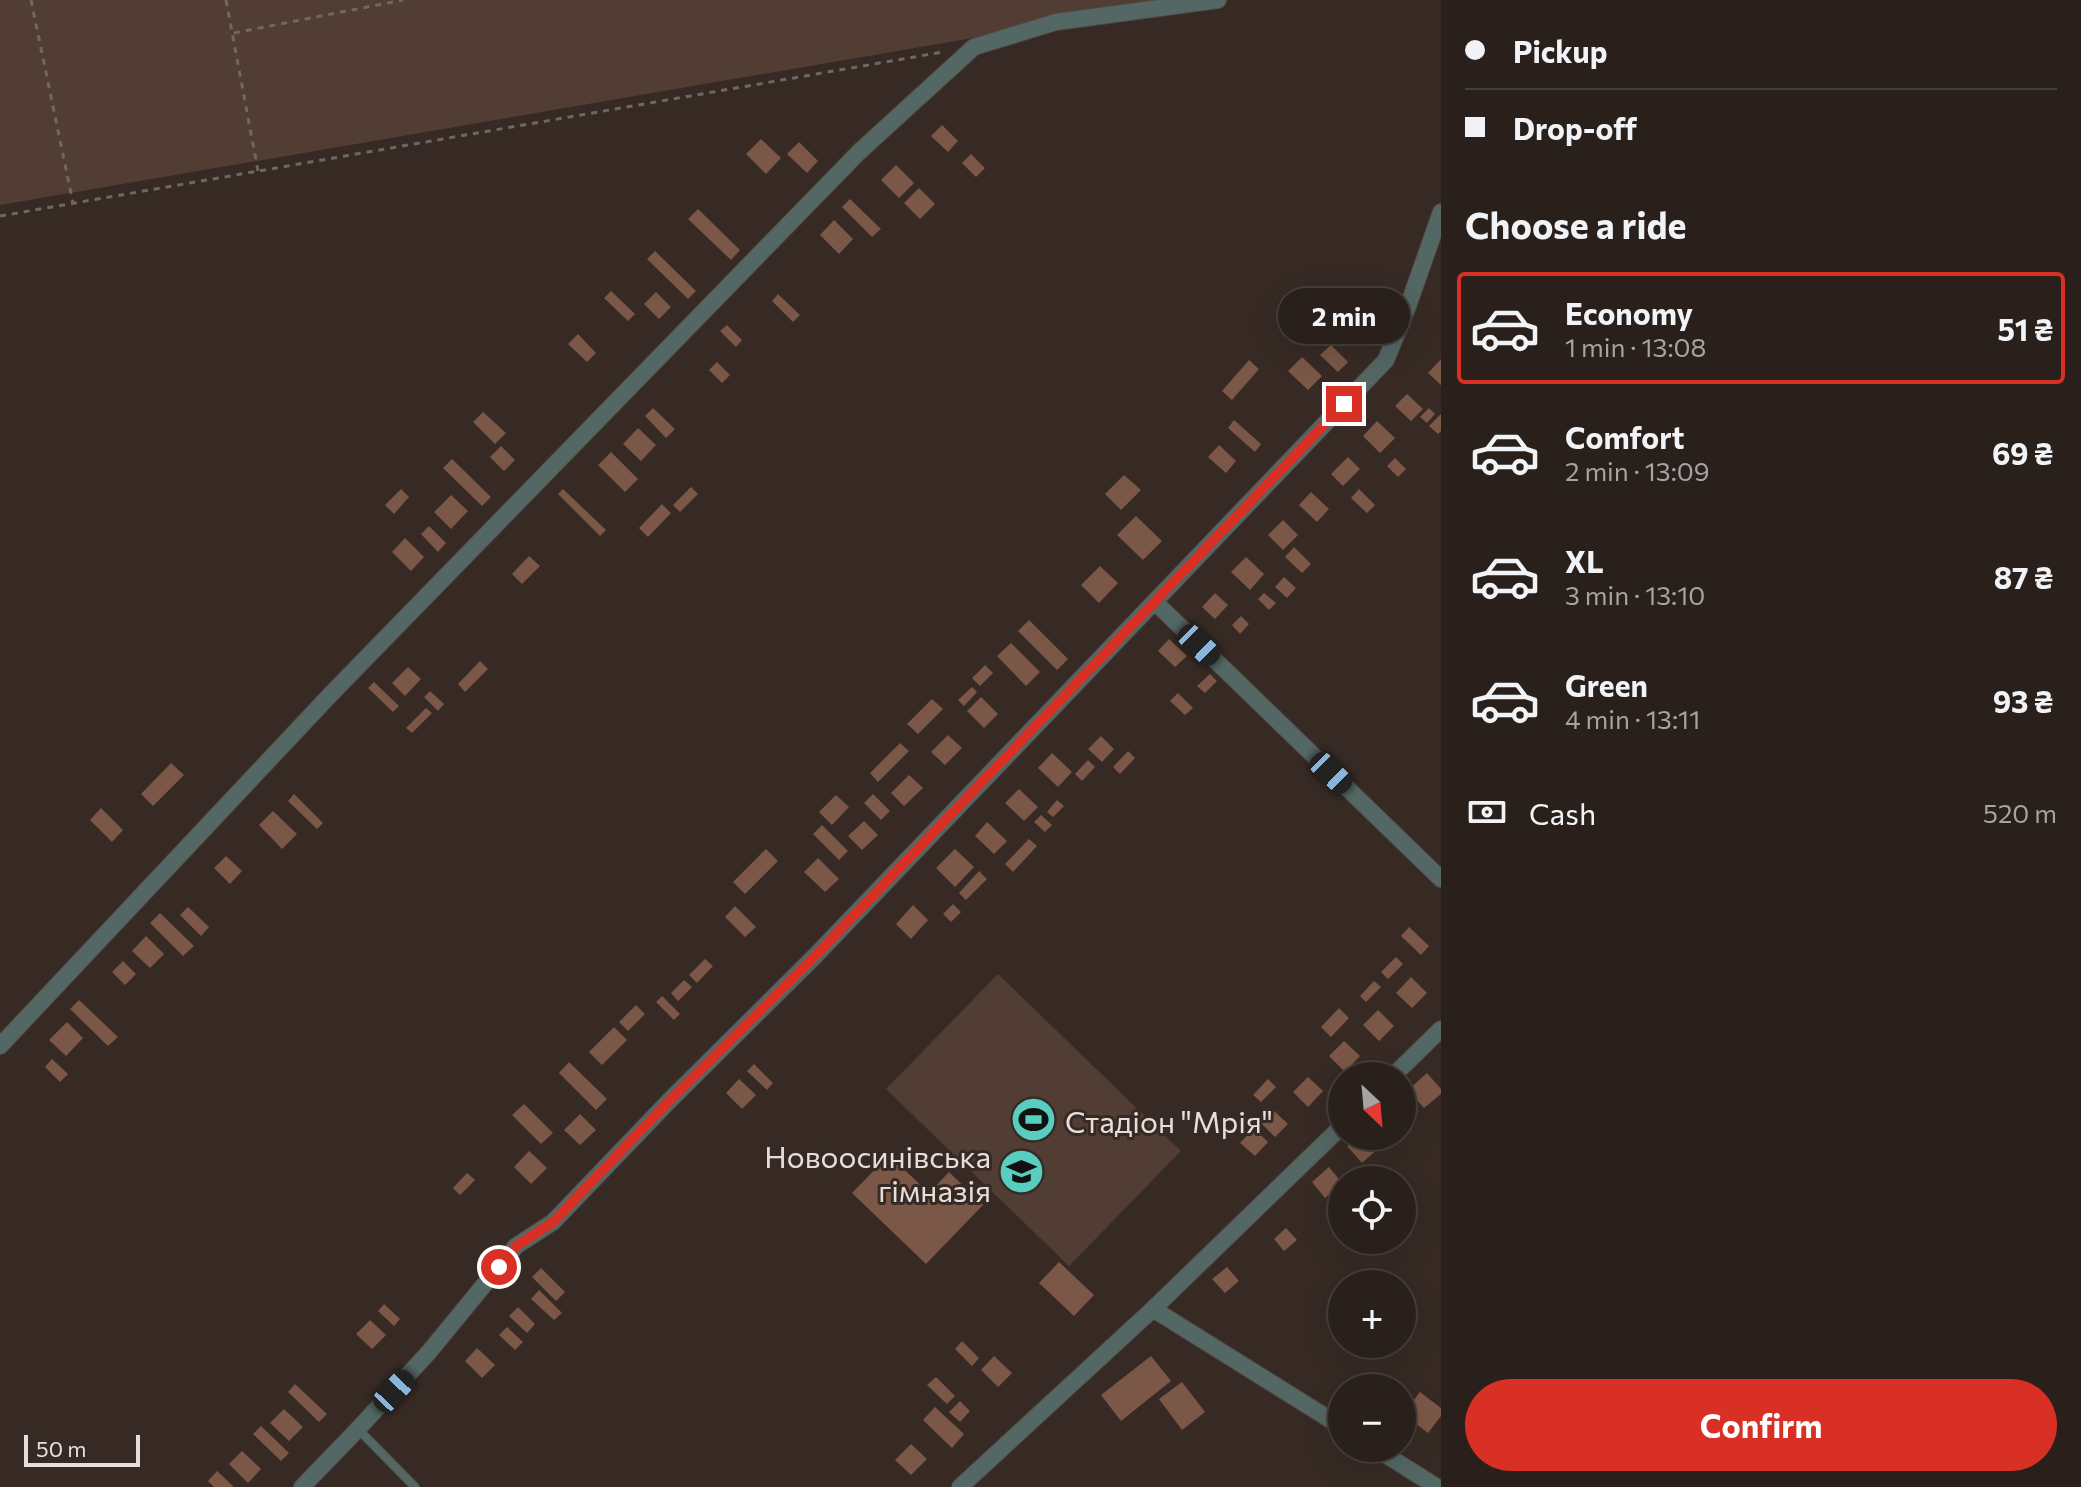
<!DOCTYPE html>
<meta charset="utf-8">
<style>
:root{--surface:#29201b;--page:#312824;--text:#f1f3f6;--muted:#a5a3a3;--line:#453e3a;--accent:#d93025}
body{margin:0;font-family:Commissioner,sans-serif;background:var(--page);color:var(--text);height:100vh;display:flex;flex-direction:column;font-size:30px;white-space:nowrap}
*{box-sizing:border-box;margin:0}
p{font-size:26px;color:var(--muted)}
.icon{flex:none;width:44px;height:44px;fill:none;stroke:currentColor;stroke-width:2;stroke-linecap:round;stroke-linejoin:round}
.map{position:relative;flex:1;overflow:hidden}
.side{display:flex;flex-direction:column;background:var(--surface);width:640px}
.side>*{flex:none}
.top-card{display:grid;align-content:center;height:176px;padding:0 24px;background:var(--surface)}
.needle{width:52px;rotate:154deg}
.controls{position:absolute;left:1328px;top:1062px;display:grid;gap:16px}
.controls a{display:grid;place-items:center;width:88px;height:88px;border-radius:50%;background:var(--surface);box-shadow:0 8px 32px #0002,0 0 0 2px var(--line);font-size:40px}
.scale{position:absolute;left:24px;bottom:20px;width:116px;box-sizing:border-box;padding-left:8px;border:4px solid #e7deda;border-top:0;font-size:22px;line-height:28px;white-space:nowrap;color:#e7deda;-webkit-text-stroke:6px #372a24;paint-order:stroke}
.end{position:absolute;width:36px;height:36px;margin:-18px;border:10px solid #d93025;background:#fff;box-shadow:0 0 0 4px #fff}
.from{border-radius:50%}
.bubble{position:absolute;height:56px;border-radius:28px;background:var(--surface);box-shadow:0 8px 32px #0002,0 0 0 2px var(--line);font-size:26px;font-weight:700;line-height:56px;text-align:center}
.car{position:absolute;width:24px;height:48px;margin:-24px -12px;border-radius:10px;box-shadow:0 0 6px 2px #0007;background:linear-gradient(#222 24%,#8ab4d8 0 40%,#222 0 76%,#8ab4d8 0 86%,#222 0)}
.top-card b{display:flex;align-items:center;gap:28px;height:76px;font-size:30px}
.top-card b+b{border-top:2px solid var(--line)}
.top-card i{width:20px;height:20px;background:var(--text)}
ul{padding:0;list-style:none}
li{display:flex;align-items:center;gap:24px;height:112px;margin:0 16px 12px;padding:0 8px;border:4px solid transparent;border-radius:8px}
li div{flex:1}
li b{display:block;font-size:30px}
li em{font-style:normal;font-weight:700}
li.current{border-color:var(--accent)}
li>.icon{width:72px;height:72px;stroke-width:1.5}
h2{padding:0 24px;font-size:36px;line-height:96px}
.pay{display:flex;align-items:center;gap:20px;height:88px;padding:0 24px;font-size:30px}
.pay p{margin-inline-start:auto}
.primary-button{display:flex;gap:16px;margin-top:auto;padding:16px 24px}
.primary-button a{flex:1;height:92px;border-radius:48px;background:var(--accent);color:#fff;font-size:32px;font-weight:700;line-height:92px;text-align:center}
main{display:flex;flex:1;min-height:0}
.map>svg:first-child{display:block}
</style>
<main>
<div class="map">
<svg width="1441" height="1487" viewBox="0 0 1441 1487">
<rect width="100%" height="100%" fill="#372a24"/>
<!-- green -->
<path fill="#523d34" d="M0 0H1194L0 205Z
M998 974 1181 1151 1069 1266 886 1089Z"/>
<!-- building -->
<path fill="#7b5747" d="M942 125 958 141 948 152 931 136Z
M761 139 781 158 766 174 746 154Z
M799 142 818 161 807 173 787 154Z
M971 154 985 168 976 177 962 163Z
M896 165 914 183 899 198 881 180Z
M919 188 935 204 920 219 904 203Z
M850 199 881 229 872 237 842 207Z
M698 209 740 250 731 260 688 219Z
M834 220 853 239 839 254 820 235Z
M655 251 696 291 688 299 647 259Z
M611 291 635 314 628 321 604 298Z
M656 292 671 307 659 319 644 304Z
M778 294 800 315 793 322 772 301Z
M727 325 742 340 736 347 720 331Z
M578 334 596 353 587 362 568 344Z
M1331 345 1348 362 1338 372 1320 355Z
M1302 357 1322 376 1308 390 1288 371Z
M1441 359V385L1428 373Z
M1249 360 1259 369 1232 400 1222 391Z
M717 362 730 375 722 383 709 370Z
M1407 394 1423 409 1411 421 1395 406Z
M653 408 675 429 666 438 645 416Z
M1429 408 1435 414 1427 423 1420 417Z
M483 412 506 433 495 444 473 422Z
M1441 414V431L1438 434 1429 426Z
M1234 420 1261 444 1255 452 1228 428Z
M1377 421 1395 438 1380 453 1363 436Z
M638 428 656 445 641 461 623 444Z
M1219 445 1236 461 1226 473 1208 457Z
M501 446 515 460 504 471 490 457Z
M611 452 638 479 625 492 598 465Z
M1348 457 1360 469 1343 486 1331 474Z
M1395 458 1406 469 1398 477 1387 466Z
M452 459 491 497 482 506 443 468Z
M1124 475 1141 490 1121 510 1105 494Z
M691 487 698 494 680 512 673 505Z
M401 489 409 497 394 514 385 505Z
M563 489 606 530 600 536 558 494Z
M1359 489 1375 505 1367 513 1351 498Z
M1311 492 1329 509 1317 522 1299 505Z
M451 495 468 511 451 529 434 512Z
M662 504 671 513 648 537 639 528Z
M1136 516 1162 541 1143 560 1117 535Z
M1283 520 1298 535 1283 550 1268 535Z
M429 526 446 543 438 552 421 534Z
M405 538 424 557 411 571 392 552Z
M1294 547 1311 564 1302 573 1285 557Z
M529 556 540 566 522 584 512 574Z
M1246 557 1264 574 1250 590 1231 572Z
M1100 566 1118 583 1099 603 1081 585Z
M1284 577 1296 588 1287 598 1275 587Z
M1215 593 1228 605 1215 619 1202 607Z
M1264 593 1276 603 1269 610 1258 599Z
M1241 616 1249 624 1240 634 1232 625Z
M1029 620 1068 659 1057 670 1018 631Z
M1169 639 1187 656 1175 667 1158 651Z
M1011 643 1040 672 1026 686 997 656Z
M480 661 488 669 465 692 458 684Z
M985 665 993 673 980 686 972 678Z
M408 667 421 679 405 696 392 683Z
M1210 674 1217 681 1205 693 1197 686Z
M374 682 399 706 393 712 368 688Z
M972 687 977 692 964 706 958 700Z
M430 691 444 704 438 711 424 697Z
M1178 693 1193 708 1185 715 1170 701Z
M981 697 998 714 984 728 967 711Z
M932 699 943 709 918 734 907 724Z
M426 708 432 713 412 733 406 728Z
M948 735 962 748 945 765 931 752Z
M1101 736 1114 749 1102 762 1088 749Z
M900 743 909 751 878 782 870 773Z
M1128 751 1135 758 1120 774 1113 767Z
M1052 753 1072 772 1058 787 1038 768Z
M1088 760 1095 767 1082 781 1075 774Z
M171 763 184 775 153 806 141 794Z
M909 775 923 788 904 806 891 793Z
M1019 789 1038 807 1024 821 1005 803Z
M294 794 323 823 317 829 288 801Z
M873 794 890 811 881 820 864 803Z
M836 795 849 807 832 825 819 812Z
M1057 800 1064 806 1053 817 1047 812Z
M101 808 123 830 112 842 90 820Z
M273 811 297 834 282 849 259 825Z
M1041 815 1052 825 1045 832 1034 822Z
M864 821 878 835 862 850 848 836Z
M987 822 1007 841 994 854 975 836Z
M822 825 848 851 839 860 813 834Z
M1029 839 1037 846 1013 872 1005 864Z
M766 849 778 861 745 894 733 882Z
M955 849 974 867 955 887 936 868Z
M226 856 242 871 230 884 214 868Z
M818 858 839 879 825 892 804 872Z
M979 871 987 879 966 900 959 893Z
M953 904 961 912 951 922 943 914Z
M913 905 928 920 911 939 896 924Z
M735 906 756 927 745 937 725 917Z
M188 907 209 927 201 936 180 915Z
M160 913 194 946 183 956 150 923Z
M1409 927 1429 946 1421 955 1401 936Z
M146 936 164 954 150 968 132 951Z
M1396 957 1403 964 1388 979 1381 972Z
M705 959 713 966 697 983 689 975Z
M123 961 136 974 125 985 112 972Z
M1411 977 1427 993 1412 1008 1396 993Z
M684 980 692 987 678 1001 671 993Z
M1374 981 1381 987 1366 1002 1360 996Z
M662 996 680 1014 674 1020 656 1002Z
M79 1000 118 1037 108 1046 70 1009Z
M636 1005 645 1014 628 1031 619 1022Z
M1339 1008 1349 1018 1331 1037 1321 1027Z
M1378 1010 1394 1026 1379 1041 1363 1025Z
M67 1022 83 1038 66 1056 49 1040Z
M614 1027 627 1040 602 1065 589 1052Z
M1344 1041 1360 1056 1345 1072 1329 1056Z
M52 1059 68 1074 60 1082 45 1067Z
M569 1062 607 1099 596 1110 559 1073Z
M754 1064 773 1083 767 1090 747 1071Z
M1427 1073 1441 1089V1094L1424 1108 1408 1090Z
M1308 1077 1323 1091 1308 1107 1293 1092Z
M739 1079 756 1095 742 1109 726 1093Z
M1268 1079 1276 1087 1261 1102 1253 1095Z
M524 1104 553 1133 541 1144 512 1115Z
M1272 1109 1288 1124 1275 1137 1260 1122Z
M580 1114 596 1130 580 1145 564 1130Z
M1254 1128 1268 1142 1255 1156 1240 1143Z
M1359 1136H1370L1380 1147 1362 1163 1347 1146Z
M529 1151 547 1168 531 1184 514 1167Z
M889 1155 929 1193 949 1172 983 1205 926 1264 852 1193Z
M1329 1167 1342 1183 1325 1198 1312 1182Z
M467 1173 475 1180 460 1195 453 1188Z
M1286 1228 1297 1240 1284 1251 1274 1239Z
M1059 1262 1094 1295 1074 1316 1039 1283Z
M1227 1267 1239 1281 1225 1293 1212 1279Z
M541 1268 565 1292 556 1301 532 1277Z
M539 1290 562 1313 554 1320 531 1299Z
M384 1304 400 1319 394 1326 378 1311Z
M518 1307 535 1324 527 1333 509 1316Z
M370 1320 386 1335 372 1349 356 1334Z
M507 1327 523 1342 515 1350 499 1335Z
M962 1341 979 1358 972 1366 955 1349Z
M477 1348 495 1365 482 1378 465 1361Z
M994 1356 1012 1373 998 1387 981 1370Z
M1151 1356 1171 1381 1121 1421 1101 1395Z
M936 1377 955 1396 947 1404 927 1385Z
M1182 1382 1205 1412 1182 1430 1159 1399Z
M295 1384 327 1414 319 1422 288 1392Z
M1420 1392 1441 1408V1416L1428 1433 1403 1414Z
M960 1401 970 1411 960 1422 949 1412Z
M935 1407 964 1434 952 1448 923 1420Z
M284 1409 303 1427 289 1441 270 1423Z
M261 1426 289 1453 281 1461 253 1434Z
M911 1444 927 1459 911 1475 895 1460Z
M242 1451 261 1469 248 1483 229 1464Z
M217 1471 234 1487H214L208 1481Z"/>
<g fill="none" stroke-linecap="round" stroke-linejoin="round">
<defs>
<path id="service" d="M358 1429 415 1487"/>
<path id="minor" d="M1155 602 1441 879
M0 1046 331 694 859 152 974 47 1056 22 1218 0
M1393 1076 1441 1029
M1153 1309 1342 1427
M1375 1448 1437 1487
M302 1487 358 1429 429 1352 516 1246 553 1222 668 1102 815 956 1386 360 1408 306 1441 212
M960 1487 1153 1309 1342 1126"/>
</defs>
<!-- service casing -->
<use href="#service" stroke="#534741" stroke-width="10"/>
<!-- minor casing -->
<use href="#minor" stroke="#534741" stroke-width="18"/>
<!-- path -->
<path stroke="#716660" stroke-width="3" stroke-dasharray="6 6" stroke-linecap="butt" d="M31 0 73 203
M226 0 258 171
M234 33 403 0
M0 216 943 52"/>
<!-- service -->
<use href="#service" stroke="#536764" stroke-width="8"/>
<!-- minor -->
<use href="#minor" stroke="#536764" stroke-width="16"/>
</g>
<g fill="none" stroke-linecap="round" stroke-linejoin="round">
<!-- route -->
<path stroke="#d93025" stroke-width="10" d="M499 1267 516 1246 553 1222 668 1102 815 956 1344 404"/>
</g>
<!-- icons -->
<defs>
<symbol id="stadium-disc" viewBox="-11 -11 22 22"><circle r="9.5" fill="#58cec0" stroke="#372a24"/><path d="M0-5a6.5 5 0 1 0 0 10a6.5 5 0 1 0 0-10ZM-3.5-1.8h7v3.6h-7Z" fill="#111"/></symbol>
<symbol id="school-disc" viewBox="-11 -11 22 22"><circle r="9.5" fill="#58cec0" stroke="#372a24"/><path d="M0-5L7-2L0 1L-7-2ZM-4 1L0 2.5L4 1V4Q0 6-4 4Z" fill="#111"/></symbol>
</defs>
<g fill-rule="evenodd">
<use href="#stadium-disc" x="1008" y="1094" width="51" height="51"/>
<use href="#school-disc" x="996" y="1146" width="51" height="51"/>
</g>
<g text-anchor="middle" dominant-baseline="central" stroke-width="6" stroke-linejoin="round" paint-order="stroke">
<!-- poi labels -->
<g font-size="30" fill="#e7deda" stroke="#372a24" text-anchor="start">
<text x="1065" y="1120">Стадіон "Мрія"</text>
<text x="991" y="1155" text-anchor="end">Новоосинівська<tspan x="991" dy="34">гімназія</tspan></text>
</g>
</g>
</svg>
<div class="controls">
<a><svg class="needle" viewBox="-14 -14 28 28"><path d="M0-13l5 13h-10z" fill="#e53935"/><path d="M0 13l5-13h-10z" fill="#a5a3a3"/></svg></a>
<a><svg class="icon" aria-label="locate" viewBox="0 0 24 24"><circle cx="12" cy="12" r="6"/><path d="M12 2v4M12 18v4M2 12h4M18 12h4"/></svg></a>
<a>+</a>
<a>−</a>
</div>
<div class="scale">50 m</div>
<i class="end from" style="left:499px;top:1267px"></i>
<i class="end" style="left:1344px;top:404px"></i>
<div class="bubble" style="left:1278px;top:288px;width:132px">2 min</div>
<i class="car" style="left:1199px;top:645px;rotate:134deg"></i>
<i class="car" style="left:1331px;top:773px;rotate:134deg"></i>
<i class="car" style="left:394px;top:1391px;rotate:43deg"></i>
</div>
<section class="side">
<div class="top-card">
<b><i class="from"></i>Pickup</b>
<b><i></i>Drop-off</b>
</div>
<h2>Choose a ride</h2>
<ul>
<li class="current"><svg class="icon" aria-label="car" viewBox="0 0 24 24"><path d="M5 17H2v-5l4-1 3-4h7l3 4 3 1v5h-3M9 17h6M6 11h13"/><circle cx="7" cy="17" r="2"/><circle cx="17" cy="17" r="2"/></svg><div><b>Economy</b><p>1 min · 13:08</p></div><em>51 ₴</em></li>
<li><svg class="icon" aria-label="car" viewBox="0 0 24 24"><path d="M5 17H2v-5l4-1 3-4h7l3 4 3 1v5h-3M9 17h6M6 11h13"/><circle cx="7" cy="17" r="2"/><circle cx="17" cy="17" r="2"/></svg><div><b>Comfort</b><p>2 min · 13:09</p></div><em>69 ₴</em></li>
<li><svg class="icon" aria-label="car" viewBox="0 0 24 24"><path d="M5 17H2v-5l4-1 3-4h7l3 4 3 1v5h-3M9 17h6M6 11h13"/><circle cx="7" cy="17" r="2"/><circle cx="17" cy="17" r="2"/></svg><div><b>XL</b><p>3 min · 13:10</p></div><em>87 ₴</em></li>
<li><svg class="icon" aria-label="car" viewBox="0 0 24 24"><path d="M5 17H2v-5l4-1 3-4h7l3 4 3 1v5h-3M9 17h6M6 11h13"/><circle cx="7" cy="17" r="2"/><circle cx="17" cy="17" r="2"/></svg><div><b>Green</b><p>4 min · 13:11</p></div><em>93 ₴</em></li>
</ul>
<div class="pay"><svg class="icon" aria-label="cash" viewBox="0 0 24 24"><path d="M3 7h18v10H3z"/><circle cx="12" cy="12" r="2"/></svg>Cash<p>520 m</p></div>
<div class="primary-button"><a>Confirm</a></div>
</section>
</main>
